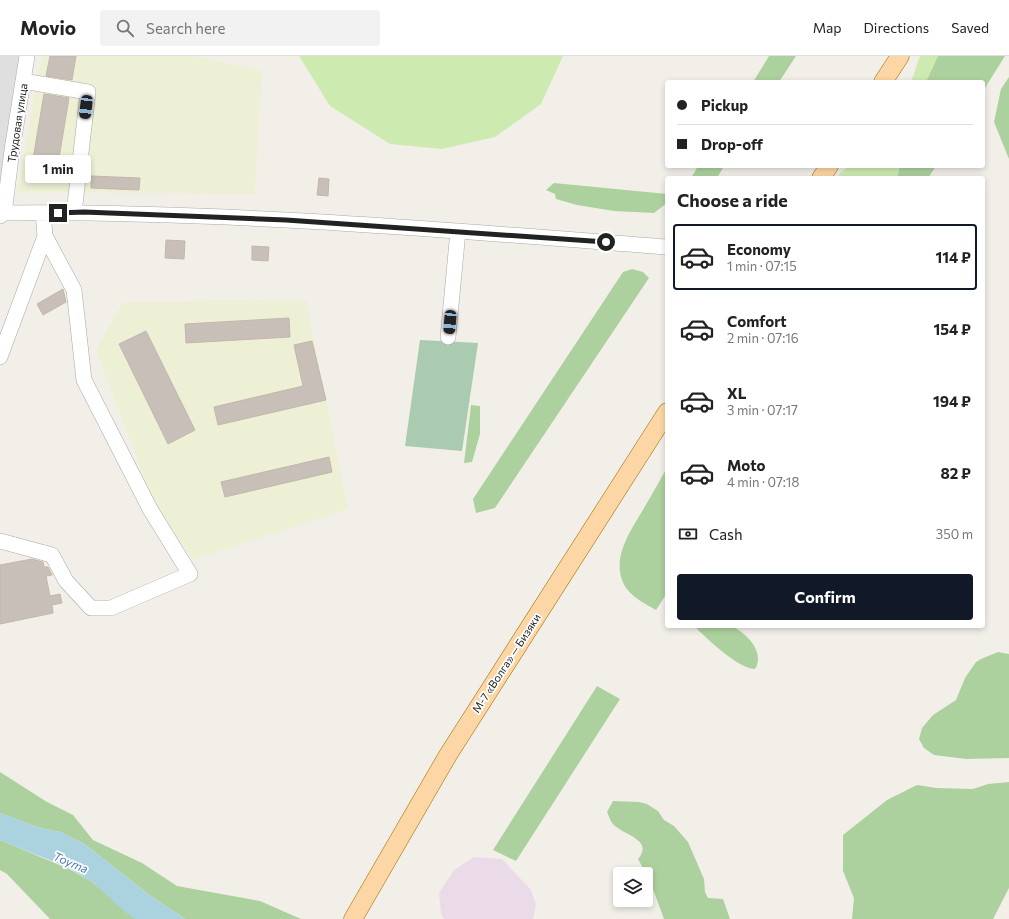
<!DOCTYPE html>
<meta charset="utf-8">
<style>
:root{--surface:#fff;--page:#f2f2f2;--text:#222;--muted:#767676;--line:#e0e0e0;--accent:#111827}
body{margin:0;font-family:Commissioner,sans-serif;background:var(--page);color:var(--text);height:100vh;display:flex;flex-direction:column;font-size:15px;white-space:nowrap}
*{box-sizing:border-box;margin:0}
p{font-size:13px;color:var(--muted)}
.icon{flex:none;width:22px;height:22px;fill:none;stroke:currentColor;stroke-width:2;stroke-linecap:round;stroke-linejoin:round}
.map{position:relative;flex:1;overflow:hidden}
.panel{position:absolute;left:665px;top:120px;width:320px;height:452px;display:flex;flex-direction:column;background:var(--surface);border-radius:4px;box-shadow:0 2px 6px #0003}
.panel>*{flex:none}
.banner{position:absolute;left:665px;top:24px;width:320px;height:88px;border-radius:4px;box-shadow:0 2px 6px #0003;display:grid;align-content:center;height:88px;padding:0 12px;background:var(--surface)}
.tools{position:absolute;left:613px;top:811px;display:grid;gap:8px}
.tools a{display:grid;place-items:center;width:40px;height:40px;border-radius:4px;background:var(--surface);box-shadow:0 2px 6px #0003;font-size:20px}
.end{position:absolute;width:18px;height:18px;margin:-9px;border:5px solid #222;background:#fff;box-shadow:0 0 0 2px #fff}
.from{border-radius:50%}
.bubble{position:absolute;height:28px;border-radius:4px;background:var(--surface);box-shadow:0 2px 6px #0003;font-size:13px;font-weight:700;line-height:28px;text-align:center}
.car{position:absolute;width:12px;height:24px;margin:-12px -6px;border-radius:5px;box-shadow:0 0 3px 1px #0007;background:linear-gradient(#222 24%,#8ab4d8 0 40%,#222 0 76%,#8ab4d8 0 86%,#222 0)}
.banner b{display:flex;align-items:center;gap:14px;height:38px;font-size:15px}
.banner b+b{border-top:1px solid var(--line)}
.banner i{width:10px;height:10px;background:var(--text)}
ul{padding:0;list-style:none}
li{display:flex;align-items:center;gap:12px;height:66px;margin:0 8px 6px;padding:0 4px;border:2px solid transparent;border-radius:4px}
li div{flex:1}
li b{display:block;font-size:15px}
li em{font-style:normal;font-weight:700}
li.active{border-color:var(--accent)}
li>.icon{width:36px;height:36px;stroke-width:1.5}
h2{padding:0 12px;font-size:18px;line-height:48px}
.pay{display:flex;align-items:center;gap:10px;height:44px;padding:0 12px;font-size:15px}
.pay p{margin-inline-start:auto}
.primary-button{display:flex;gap:8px;margin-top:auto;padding:8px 12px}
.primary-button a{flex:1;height:46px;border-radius:4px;background:var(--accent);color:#fff;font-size:16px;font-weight:700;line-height:46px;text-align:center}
header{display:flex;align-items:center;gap:24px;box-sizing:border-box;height:56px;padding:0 20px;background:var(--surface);border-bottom:1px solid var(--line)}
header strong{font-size:19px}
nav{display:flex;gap:22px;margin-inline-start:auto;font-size:14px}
.search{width:280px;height:36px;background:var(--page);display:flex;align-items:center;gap:10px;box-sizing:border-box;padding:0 14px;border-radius:4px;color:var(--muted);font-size:15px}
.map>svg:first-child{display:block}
</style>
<header>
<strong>Movio</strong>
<div class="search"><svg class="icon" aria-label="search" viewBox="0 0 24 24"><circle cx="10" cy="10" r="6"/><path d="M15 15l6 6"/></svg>Search here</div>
<nav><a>Map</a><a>Directions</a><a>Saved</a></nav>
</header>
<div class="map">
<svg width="1009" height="863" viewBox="0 0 1009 863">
<rect width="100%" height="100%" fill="#f2efe9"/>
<!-- residential -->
<path fill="#e0dfdf" d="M0 0H21L0 166Z"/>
<!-- industrial -->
<path fill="#ebdbe8" d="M474 801 502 803 531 834 536 848 533 863H444L441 857 439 837 454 814Z"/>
<!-- farmland -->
<path fill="#eef0d5" d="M42 0H194L262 15 255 138 17 136Z
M306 244 348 453 193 504 153 445 96 294 123 246Z"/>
<!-- grass -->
<path fill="#cdebb0" d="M299 0H563L541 48 495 81 442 93 390 88 330 50Z
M920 0H938L926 26H911Z
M850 110H900L897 122H837L841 116Z"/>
<!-- forest -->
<path fill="#add19e" d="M769 0H796L779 26H753Z
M938 0H1005L983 35V26H926Z
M1009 21V103L994 66 1001 33Z
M698 110H724L717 122H691Z
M900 110H936L928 122H897Z
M554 127 667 138V147L654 157 614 155 577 149 556 143 555 138 546 134Z
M632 213 643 216 649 222 495 452 476 457 473 443 623 216Z
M471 349 480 350V378L472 406 464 407Z
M667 412V537L656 554C644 547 627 539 622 524 613 498 632 473 644 452 652 439 659 425 667 412Z
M695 570C704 570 726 567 733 571 748 578 765 597 755 613 739 613 710 585 698 574Z
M998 596 1009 598V702L966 703 934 699 924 692 919 683 922 672 933 659 956 644 965 622 976 606 981 603Z
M597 630 620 643 516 805 493 794Z
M0 716 47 746 73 759 93 784 142 807 177 830 260 845 301 863H185L148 838 86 789 60 776 40 772 0 757Z
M1009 726V832L993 863H852L854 842 843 815V779L887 744 917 729 936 732 973 733 988 728Z
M613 745 639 746 647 748 658 755 664 764 674 770 688 786 704 823 705 836 708 842 723 843 730 863H664L650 825 638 803C654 783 624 780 613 768 610 765 609 760 607 756Z
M0 784 69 813 89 824 105 836 116 847 137 863H50L7 818 0 814Z"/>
<!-- cemetery -->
<path fill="#aacbaf" d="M420 284 478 287 462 395 405 390Z"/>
<!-- water -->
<path fill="#aad3df" d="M0 757 40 772 60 776 86 789 148 838 185 863C176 863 142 863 136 863 122 857 104 834 89 824 64 807 29 797 0 784Z"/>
<!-- building -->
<path fill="#c7bfb8" stroke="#c4b6ab" d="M50 0H76L72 24 46 20Z
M44 38 69 42 57 114 32 109Z
M91 120 140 122 139 134 91 132Z
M319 122 329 123 328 140 317 139Z
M166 184 185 185 184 203 165 202Z
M252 190 269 191 268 205 252 204Z
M63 233 66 246 43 259 37 248Z
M289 262 290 281 186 287 185 268Z
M146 275 195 374 168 388 119 288Z
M312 285 326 344 218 369 214 351 303 330 294 289Z
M329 401 332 416 225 441 221 426Z
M32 503 43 506 44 511H48L52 519 46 520 50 540 60 538 62 547 52 549 53 557 0 568V509Z"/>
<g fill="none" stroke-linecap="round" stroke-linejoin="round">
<defs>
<path id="minor" d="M23 25 88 36 74 157
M4 157 12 94 27 0
M0 160 4 157C226 155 447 174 667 191
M448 281 458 175
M0 301 45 180 43 157
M0 485 52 499 66 525 91 552H111L190 518 150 453 84 324 74 234 45 180"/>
<path id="major" d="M883 26 900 0
M821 122 829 110
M353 863 448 699 667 356"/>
</defs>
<!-- minor casing -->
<use href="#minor" stroke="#a9a9a9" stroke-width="16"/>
<!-- major casing -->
<use href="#major" stroke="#a06b00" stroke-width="19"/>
<!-- minor -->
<use href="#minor" stroke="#fff" stroke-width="15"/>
<!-- major -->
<use href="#major" stroke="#fcd6a4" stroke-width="18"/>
</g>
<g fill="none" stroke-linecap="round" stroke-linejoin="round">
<!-- route -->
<path stroke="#222" stroke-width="5" d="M58 157 84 156 286 164 606 186"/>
</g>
<g text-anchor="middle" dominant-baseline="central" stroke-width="3.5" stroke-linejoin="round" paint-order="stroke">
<!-- street labels -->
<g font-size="11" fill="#222" stroke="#fff">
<text transform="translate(17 67) rotate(-81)">Трудовая улица</text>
<text transform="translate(506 607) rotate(-57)">М-7 «Волга» — Бизяки</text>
</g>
<!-- water labels -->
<g font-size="12" font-style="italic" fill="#4a7aab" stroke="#fff">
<text transform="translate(71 806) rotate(23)">Toyma</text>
</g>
</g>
</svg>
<div class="tools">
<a><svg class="icon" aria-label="layers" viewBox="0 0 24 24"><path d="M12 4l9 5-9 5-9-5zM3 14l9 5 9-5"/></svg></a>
</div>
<i class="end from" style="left:606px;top:186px"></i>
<i class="end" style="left:58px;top:157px"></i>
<div class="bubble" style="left:25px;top:99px;width:66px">1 min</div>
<i class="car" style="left:86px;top:51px;rotate:187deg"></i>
<i class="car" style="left:450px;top:266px;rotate:185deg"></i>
<div class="banner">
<b><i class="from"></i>Pickup</b>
<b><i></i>Drop-off</b>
</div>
<section class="panel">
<h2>Choose a ride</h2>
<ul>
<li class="active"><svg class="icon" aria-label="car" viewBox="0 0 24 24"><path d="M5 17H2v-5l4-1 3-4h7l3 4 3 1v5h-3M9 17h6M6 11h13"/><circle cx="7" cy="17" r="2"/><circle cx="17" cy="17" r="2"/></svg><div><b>Economy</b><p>1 min · 07:15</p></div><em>114 ₽</em></li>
<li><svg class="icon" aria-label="car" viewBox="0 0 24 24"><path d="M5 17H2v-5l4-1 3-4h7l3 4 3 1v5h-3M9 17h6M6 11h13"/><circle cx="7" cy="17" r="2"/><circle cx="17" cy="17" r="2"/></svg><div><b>Comfort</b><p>2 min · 07:16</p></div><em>154 ₽</em></li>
<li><svg class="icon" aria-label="car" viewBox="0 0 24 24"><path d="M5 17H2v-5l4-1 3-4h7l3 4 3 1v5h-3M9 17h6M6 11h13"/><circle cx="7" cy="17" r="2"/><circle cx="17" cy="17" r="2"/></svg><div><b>XL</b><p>3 min · 07:17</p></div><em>194 ₽</em></li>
<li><svg class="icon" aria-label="car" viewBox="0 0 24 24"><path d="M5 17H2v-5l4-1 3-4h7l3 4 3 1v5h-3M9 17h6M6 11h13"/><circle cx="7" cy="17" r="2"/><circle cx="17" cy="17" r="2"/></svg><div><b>Moto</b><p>4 min · 07:18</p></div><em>82 ₽</em></li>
</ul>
<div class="pay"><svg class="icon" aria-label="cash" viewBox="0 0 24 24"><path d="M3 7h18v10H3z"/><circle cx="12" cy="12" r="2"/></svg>Cash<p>350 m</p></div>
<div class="primary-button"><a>Confirm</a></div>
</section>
</div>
